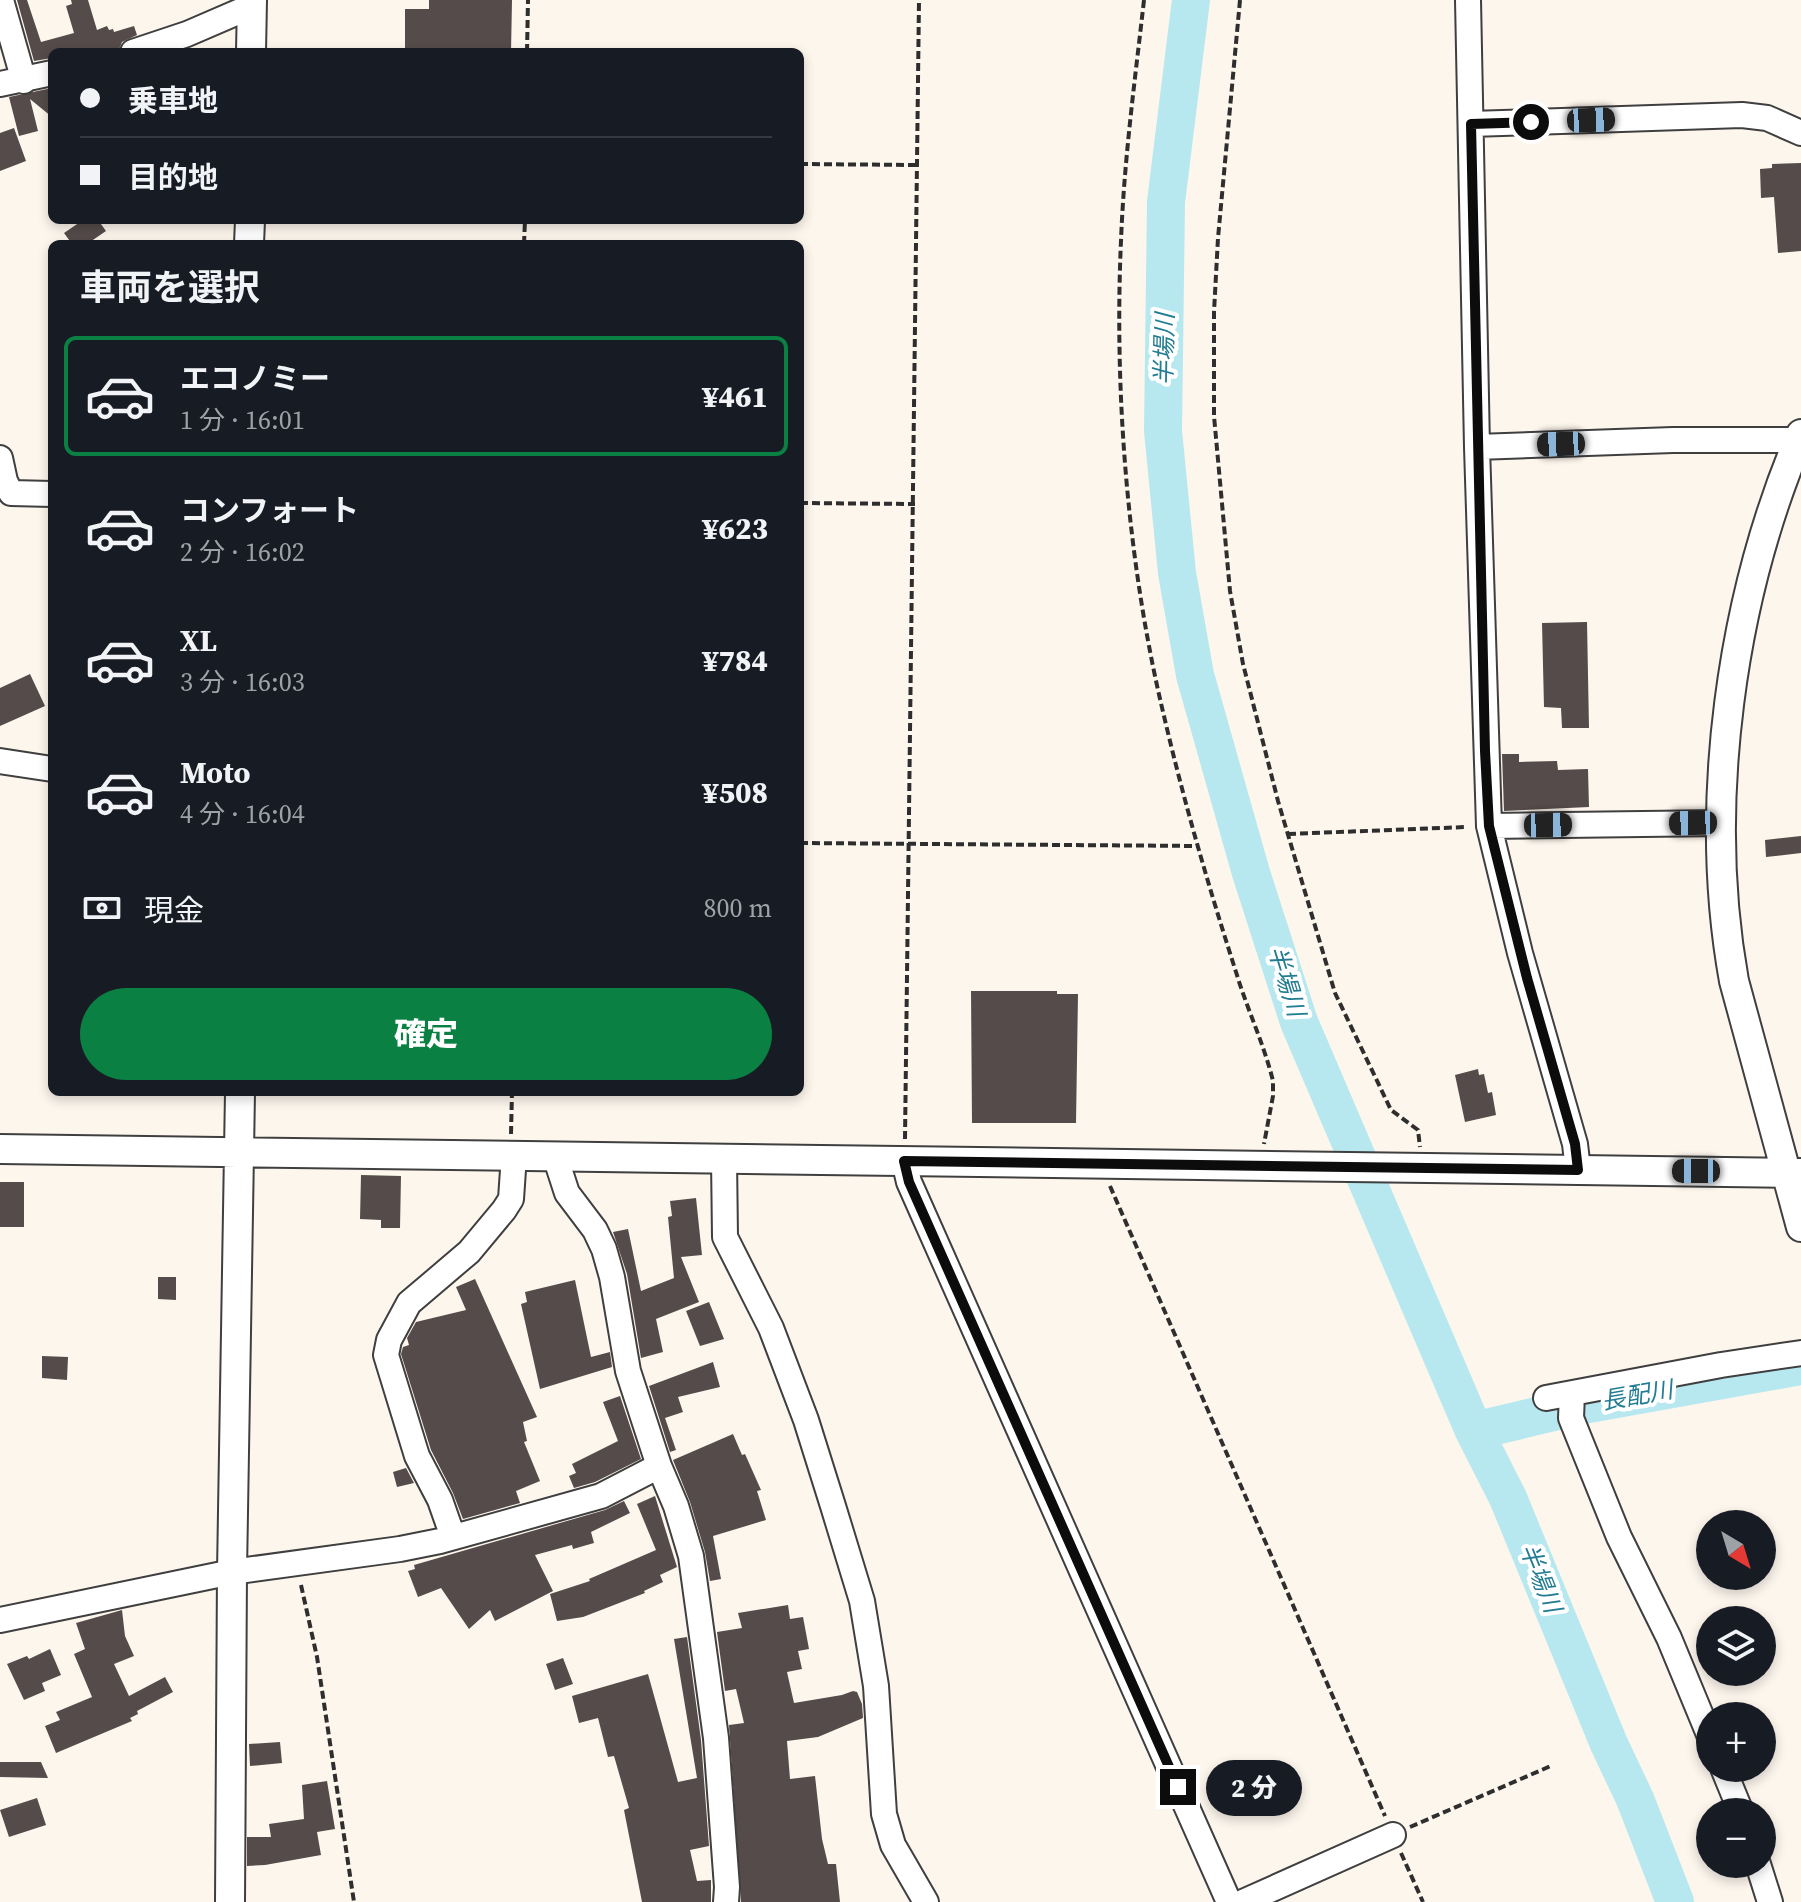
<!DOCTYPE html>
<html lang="ja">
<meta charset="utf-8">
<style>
:root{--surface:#171b24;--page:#20242c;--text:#f1f3f6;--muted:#9ea1a6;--line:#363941;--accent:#0b8043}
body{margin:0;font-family:"Source Serif 4","Noto Sans JP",serif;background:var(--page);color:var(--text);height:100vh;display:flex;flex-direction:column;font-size:30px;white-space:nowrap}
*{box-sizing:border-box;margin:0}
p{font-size:26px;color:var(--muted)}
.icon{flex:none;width:44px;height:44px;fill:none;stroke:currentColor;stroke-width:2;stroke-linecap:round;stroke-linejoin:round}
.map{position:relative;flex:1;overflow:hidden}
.details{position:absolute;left:48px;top:240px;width:756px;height:856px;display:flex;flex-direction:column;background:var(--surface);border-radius:12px;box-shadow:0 4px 12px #0003}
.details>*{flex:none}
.hud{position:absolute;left:48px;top:48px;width:756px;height:176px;border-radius:12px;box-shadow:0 4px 12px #0003;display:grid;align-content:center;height:176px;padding:0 32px;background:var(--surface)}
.needle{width:52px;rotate:142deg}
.buttons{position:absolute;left:1696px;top:1510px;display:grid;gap:16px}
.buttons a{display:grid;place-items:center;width:80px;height:80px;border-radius:50%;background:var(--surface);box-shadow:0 4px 12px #0003;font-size:40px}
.end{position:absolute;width:36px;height:36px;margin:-18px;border:10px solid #0c0c0c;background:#fff;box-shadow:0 0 0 4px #fff}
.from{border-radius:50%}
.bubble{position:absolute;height:56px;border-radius:28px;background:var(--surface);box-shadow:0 4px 12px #0003;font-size:26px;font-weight:800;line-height:56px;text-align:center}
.car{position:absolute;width:24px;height:48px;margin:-24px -12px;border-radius:10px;box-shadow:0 0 6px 2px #0007;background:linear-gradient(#222 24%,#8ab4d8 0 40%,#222 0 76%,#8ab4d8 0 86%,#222 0)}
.hud b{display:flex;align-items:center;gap:28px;height:76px;font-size:30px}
.hud b+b{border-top:2px solid var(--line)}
.hud i{width:20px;height:20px;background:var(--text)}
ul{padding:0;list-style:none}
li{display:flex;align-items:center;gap:24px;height:120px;margin:0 16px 12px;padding:0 16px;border:4px solid transparent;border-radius:12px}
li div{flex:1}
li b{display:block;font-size:30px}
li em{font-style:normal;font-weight:800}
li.selected{border-color:var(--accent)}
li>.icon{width:72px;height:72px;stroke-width:1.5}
h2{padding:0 32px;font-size:36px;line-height:96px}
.pay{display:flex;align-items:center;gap:20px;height:88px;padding:0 32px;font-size:30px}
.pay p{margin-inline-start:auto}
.action{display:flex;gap:16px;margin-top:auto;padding:16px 32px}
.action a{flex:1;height:92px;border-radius:48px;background:var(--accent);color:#fff;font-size:32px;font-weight:800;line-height:92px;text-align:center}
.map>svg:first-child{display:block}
</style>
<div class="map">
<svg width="1801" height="1902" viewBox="0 0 1801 1902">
<rect width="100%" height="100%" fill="#fdf6ed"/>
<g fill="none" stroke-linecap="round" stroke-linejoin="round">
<!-- river -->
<path stroke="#b7e8f0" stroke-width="38" d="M1191 0 1166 202 1163 431 1177 573 1195 675 1251 873 1299 1022 1474 1431 1508 1498 1609 1744 1635 1799 1675 1902
M1474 1431 1583 1405 1801 1366"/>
</g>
<!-- building -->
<path fill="#544b4a" d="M17 0H27L41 42 74 33 66 6 72 4 71 0H88L97 30 107 26 109 30 113 29 114 32 134 26 137 35 122 42 118 52H52V58L34 61Z
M429 0H512L511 52H405V9H429Z
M52 88V117L30 99 38 131 19 136 9 97Z
M14 128 26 161 0 171V133Z
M1801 163V251L1778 253 1774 197 1761 198 1760 169 1772 168V164Z
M83 220H98L106 231 87 244H72L64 233Z
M1587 622 1589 728H1562L1561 708 1544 707 1542 623Z
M30 674 45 706 0 726V688Z
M1502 754H1519V762L1557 761 1558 770 1588 769 1589 807 1504 811Z
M1801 836V853L1766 857 1765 840Z
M971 991H1057V994H1078L1076 1123H972Z
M1478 1069 1479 1075 1484 1074 1488 1093 1492 1092 1496 1115 1465 1122 1455 1075Z
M361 1175 401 1176 400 1228H381V1220L360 1219Z
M0 1182H24V1227H0Z
M696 1198 702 1255 681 1257 699 1302 656 1319 663 1352 641 1358 627 1274 613 1232 628 1229 641 1291 674 1278 668 1217 672 1216 670 1201Z
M158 1277H176V1300L158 1299Z
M475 1279 537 1417 523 1422 527 1441 524 1442 540 1481 516 1491 520 1503 463 1519 453 1493 431 1450 401 1354 403 1347 409 1345 407 1338 416 1322 466 1310 456 1287Z
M575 1280 591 1357 610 1352 612 1367 540 1389 521 1304 527 1302 525 1292Z
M709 1302 724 1339 700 1346 686 1311Z
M42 1356 68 1357 67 1380 42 1378Z
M713 1362 720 1387 678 1397 683 1412 665 1418 676 1450 670 1452 649 1386Z
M620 1396 641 1459 595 1482 574 1488 569 1476 576 1473 572 1464 618 1441 603 1402Z
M733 1434 742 1455 745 1454 761 1490 757 1491 766 1520 713 1536 721 1579 710 1581 705 1552 690 1502 673 1460Z
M406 1468 414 1483 397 1487 393 1472Z
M655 1496 677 1567 660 1575 663 1582 644 1591 645 1593 583 1617 557 1621 550 1594 590 1581 589 1579 656 1550 637 1504Z
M624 1501 630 1513 591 1532 594 1543 573 1549 572 1545 535 1555 553 1591 495 1621 490 1610 469 1629 441 1588 418 1597 408 1571 415 1569 414 1565 605 1510Z
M788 1605 790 1619 803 1617 809 1649 798 1651 802 1669 787 1672 794 1703 842 1695 853 1691 857 1692 862 1704 863 1718 818 1737 787 1741 790 1779 815 1776 822 1839 828 1864H836L840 1902H741L729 1725 744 1723 736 1689 725 1691 717 1632 742 1628 738 1613Z
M122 1610 125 1636 134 1656 114 1664 129 1696 165 1677 173 1692 137 1711 138 1714 130 1718 132 1721 56 1753 45 1726 60 1720 56 1712 92 1697 74 1654 85 1649 76 1623Z
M687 1637 701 1740 709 1846 690 1850 697 1881 711 1880V1902H642L624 1810 629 1808 614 1756 608 1757 598 1718 579 1723 572 1696 648 1674 678 1782 697 1778 674 1639Z
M50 1649 61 1675 42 1683 45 1691 24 1700 7 1664 27 1656 29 1659Z
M563 1658 573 1684 555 1690 546 1664Z
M280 1742 282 1763 250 1766 249 1744Z
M0 1762H41L48 1778 0 1777Z
M327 1781 335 1829 317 1832 321 1855 265 1865 247 1866V1837H271L269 1824 304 1819 302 1785Z
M37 1798 46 1825 9 1837 0 1810Z"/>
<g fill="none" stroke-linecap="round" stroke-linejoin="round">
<defs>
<path id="minor" d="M1 0 24 81
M1468 0 1477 447 1489 826 1520 953 1575 1144 1578 1170
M133 52 187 34 252 6
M0 84 52 73
M1471 124 1742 115 1767 118 1801 133
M1477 447 1673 440H1801
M0 458 5 481 11 493 52 494
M0 761 52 769
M1489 826 1722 823
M555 1156 567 1193 595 1230 604 1249 612 1277 628 1371 659 1466 676 1506 691 1556 716 1738 727 1887 726 1902
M724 1159 725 1237 771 1328 806 1420 833 1506 862 1601 876 1686 884 1814 893 1845 926 1902
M904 1161 909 1182 1229 1902
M1572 1394 1571 1418 1619 1537 1669 1638 1710 1737
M1546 1398 1721 1365 1801 1353
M453 1537 440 1500 417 1456 386 1355 389 1340 409 1303 469 1252 504 1210 511 1199 514 1155
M0 1620 232 1572 400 1549 440 1541 601 1496 659 1466
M1723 1768 1741 1812
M1758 1864 1770 1902
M1243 1902 1393 1835"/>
<path id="tertiary" d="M251 52 252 0
M249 244 250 220
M1801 434C1731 598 1702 804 1734 981L1801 1227
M0 1149 1801 1173
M230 1902 232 1572 240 1092"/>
</defs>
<!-- minor casing -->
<use href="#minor" stroke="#3f3f3f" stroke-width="28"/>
<!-- tertiary casing -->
<use href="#tertiary" stroke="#3f3f3f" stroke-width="32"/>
<!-- path -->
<path stroke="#2e2e2e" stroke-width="4" stroke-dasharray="8 4" stroke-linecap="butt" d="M1144 0C1135 80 1124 160 1121 241 1114 394 1128 567 1164 716 1184 802 1209 888 1236 972 1247 1009 1264 1044 1273 1081V1096L1264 1144
M1240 0 1218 238 1214 312V416L1230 591 1243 664 1278 801 1335 993 1391 1110 1418 1130 1420 1147
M527 52 528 0
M800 164 917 165
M524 244 525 220
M800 503 915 504
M1288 834 1467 827
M800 843 1198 846
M511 1134 512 1092
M905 1139 919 0
M1110 1186 1385 1816
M301 1585 317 1657 354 1902
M1410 1827 1553 1765
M1401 1853 1423 1902"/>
<!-- minor -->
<use href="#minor" stroke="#fff" stroke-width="24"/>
<!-- tertiary -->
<use href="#tertiary" stroke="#fff" stroke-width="28"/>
</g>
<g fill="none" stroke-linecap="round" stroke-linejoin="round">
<!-- route -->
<path stroke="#0c0c0c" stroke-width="10" d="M1178 1787 909 1182 904 1161 1578 1170 1575 1144 1527 978 1489 826 1485 751 1471 124 1531 122"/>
</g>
<g text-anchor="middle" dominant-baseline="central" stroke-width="8" stroke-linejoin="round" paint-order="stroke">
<!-- water labels -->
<g font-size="24" font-style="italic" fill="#227c92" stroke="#fff">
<text transform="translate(1164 349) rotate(-89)">半場川</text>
<text transform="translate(1287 981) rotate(73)">半場川</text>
<text transform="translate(1637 1395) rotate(-10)">長配川</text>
<text transform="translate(1541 1578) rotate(68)">半場川</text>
</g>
</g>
</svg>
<div class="buttons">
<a><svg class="needle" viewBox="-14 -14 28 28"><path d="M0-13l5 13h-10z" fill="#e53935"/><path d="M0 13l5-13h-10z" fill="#9ea1a6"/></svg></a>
<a><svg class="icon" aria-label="layers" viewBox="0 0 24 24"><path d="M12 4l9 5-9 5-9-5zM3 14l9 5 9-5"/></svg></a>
<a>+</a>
<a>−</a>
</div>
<i class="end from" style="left:1531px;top:122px"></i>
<i class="end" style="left:1178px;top:1787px"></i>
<div class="bubble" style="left:1206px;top:1760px;width:96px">2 分</div>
<i class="car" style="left:1591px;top:120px;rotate:88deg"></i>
<i class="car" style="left:1561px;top:444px;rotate:268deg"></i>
<i class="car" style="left:1693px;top:823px;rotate:269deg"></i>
<i class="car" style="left:1548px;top:825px;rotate:89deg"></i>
<i class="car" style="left:1696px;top:1171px;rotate:270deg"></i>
<div class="hud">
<b><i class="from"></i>乗車地</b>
<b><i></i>目的地</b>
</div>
<section class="details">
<h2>車両を選択</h2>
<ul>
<li class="selected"><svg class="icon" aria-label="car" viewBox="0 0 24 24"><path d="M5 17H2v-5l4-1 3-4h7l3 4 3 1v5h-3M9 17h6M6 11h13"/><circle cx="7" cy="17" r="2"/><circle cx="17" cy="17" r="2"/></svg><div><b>エコノミー</b><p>1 分 · 16:01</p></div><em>¥461</em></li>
<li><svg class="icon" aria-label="car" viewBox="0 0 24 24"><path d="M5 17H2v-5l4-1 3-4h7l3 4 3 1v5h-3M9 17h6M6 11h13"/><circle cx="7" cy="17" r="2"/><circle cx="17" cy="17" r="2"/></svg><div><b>コンフォート</b><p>2 分 · 16:02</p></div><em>¥623</em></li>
<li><svg class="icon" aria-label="car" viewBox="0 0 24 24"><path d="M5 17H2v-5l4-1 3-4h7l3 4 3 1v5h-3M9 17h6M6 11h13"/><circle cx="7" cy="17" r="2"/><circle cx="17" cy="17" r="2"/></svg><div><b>XL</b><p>3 分 · 16:03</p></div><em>¥784</em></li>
<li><svg class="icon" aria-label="car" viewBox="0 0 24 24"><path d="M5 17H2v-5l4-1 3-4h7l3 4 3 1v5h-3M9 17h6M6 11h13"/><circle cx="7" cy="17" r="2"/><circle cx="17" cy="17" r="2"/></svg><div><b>Moto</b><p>4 分 · 16:04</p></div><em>¥508</em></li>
</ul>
<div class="pay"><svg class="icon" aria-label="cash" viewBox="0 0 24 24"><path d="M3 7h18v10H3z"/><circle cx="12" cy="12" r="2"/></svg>現金<p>800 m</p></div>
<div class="action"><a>確定</a></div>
</section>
</div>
